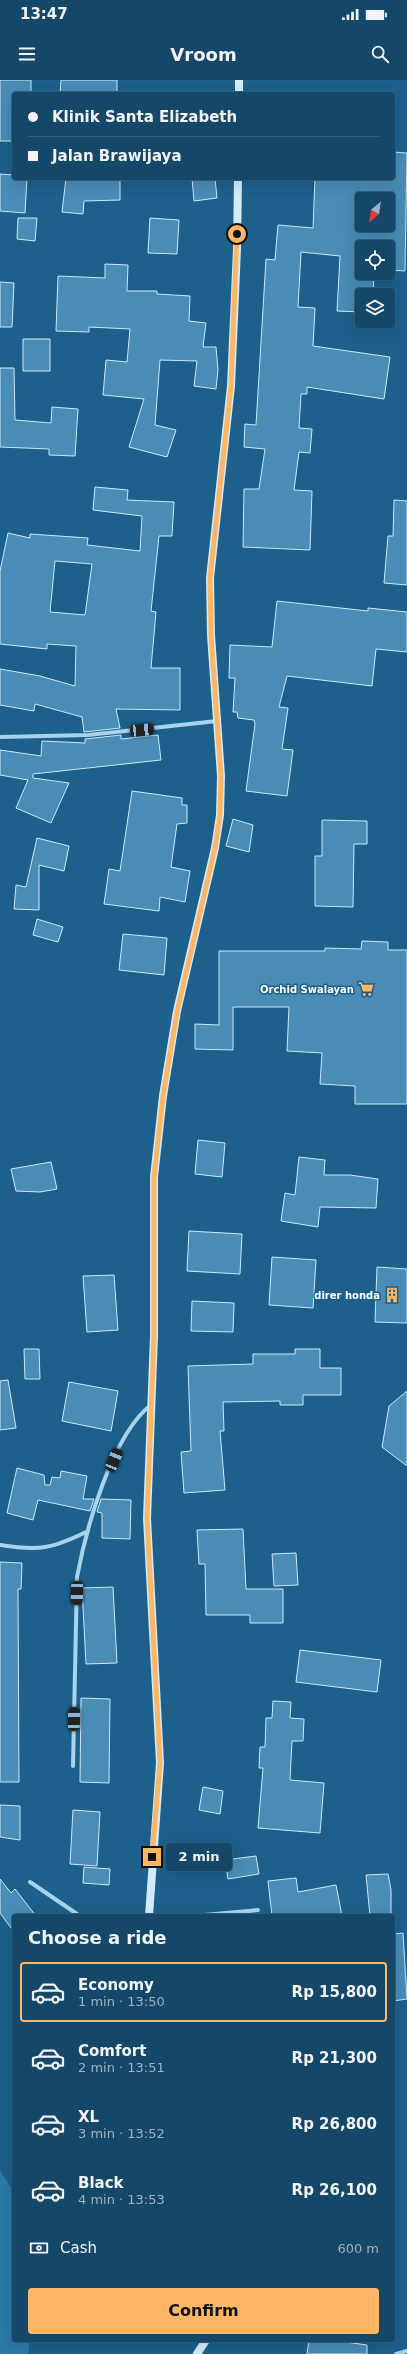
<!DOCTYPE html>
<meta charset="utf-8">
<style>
:root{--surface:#154868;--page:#1e4f6e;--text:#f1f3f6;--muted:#9db2c0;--line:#34607c;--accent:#fdb665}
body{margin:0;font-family:"DejaVu Sans",sans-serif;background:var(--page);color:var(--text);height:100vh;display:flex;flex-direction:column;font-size:15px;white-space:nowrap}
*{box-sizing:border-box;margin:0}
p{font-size:13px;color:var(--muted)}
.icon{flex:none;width:22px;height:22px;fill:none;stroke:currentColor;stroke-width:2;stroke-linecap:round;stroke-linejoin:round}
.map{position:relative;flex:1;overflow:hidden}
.sheet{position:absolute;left:12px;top:1834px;width:383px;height:428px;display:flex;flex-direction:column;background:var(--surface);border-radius:4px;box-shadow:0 4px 16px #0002,0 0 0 1px var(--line)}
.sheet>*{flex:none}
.top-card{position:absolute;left:12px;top:12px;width:383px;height:88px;border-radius:4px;box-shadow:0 4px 16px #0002,0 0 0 1px var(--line);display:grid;align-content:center;height:88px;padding:0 16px;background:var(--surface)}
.needle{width:26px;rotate:209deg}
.tools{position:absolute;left:355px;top:112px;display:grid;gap:8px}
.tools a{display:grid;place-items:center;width:40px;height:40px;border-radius:4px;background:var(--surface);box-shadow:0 4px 16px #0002,0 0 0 1px var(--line);font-size:20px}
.end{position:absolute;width:18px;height:18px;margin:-9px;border:5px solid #fdb665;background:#111;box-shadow:0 0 0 2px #111}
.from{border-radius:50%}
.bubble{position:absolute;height:28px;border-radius:4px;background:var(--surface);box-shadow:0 4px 16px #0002,0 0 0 1px var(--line);font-size:13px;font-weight:700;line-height:28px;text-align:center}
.car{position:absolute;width:12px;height:24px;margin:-12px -6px;border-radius:5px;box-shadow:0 0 3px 1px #0007;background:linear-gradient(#222 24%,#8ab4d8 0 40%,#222 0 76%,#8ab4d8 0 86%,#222 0)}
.top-card b{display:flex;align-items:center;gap:14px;height:38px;font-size:15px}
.top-card b+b{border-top:1px solid var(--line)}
.top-card i{width:10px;height:10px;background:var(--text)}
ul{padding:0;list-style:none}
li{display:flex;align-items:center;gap:12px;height:60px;margin:0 8px 6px;padding:0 8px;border:2px solid transparent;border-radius:4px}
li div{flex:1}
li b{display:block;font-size:15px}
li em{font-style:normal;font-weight:700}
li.on{border-color:var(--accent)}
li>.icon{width:36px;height:36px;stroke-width:1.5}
h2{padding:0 16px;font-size:18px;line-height:48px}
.pay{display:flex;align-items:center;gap:10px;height:44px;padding:0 16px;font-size:15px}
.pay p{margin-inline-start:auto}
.cta{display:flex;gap:8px;margin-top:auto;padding:8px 16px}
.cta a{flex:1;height:46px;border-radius:4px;background:var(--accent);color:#111;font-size:16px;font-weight:700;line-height:46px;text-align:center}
.status{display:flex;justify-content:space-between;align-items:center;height:28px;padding:0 20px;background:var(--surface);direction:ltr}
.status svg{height:11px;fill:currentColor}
header{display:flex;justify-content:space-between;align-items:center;height:52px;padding:0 16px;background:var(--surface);font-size:18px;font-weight:700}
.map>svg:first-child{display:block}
</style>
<div class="status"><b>13:47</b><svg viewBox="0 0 49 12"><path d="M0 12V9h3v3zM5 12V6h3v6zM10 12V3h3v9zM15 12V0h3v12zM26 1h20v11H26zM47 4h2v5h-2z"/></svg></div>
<header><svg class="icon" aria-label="menu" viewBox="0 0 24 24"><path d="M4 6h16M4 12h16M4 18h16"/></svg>Vroom<svg class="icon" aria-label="search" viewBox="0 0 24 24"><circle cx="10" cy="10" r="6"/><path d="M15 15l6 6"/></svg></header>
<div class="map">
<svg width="407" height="2274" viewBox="0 0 407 2274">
<rect width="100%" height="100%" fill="#1c608b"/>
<!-- green -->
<path fill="#2c7aa7" d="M0 2091 14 2112V2260H30L28 2274H0Z"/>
<!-- building -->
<path fill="#498cb5" stroke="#cde9f9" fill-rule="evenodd" d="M0 0H31V14H14V61H0Z
M61 0H117V14H60Z
M393 72 407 73 405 191 388 190V167H362V193H374L373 215H362V232L337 231 340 176 301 172 298 227 315 228 313 266 390 277 384 319 307 307V314H301L299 348 312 349 310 373 299 372 294 410 312 411 310 470 243 467 244 409H259L265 369 244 367 245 344 256 345 266 179 275 180 278 145 313 148 315 98H393ZM362 119H388V145H362Z
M0 94 14 95V98H27L25 133 0 131Z
M66 98H120V120L84 121 83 134 62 132Z
M192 98H215L217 118 194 121Z
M18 138H37L35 161 17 159Z
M150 138 179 140 177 174 148 173Z
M105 184 128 185 127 211H157V214L190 216 189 241 206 243 203 267H216L218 290 216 309 194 306 197 281 160 280 155 345 176 350 167 377 129 367 144 319 103 315 106 280 127 282 130 249 89 247V252L56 251 58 196 105 198Z
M0 202 14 203 12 247H0Z
M23 259H50V291H23Z
M0 288H14L15 340 51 343 52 327 78 329 75 376 49 375V369L0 367Z
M95 407 128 410 127 420 174 422 172 456H159L151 531 156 532 151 588H180V630L116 629 120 648 84 652 82 637 35 624 34 631 0 625V589L40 596 75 606 76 566 47 564V569L0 564V491L8 453 30 458V454L88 458 87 465 140 471 142 436 93 430ZM55 481 92 484 85 535 50 532Z
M394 420 407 421V505L384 503 388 456H393Z
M277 521 368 531V528L407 532V572L376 569 372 606 287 596 279 627 288 628 282 669 293 670 287 716 246 711 255 644 254 640 238 638 237 632H233L235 598H229L230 565 272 567Z
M121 655V659L158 655 161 680 33 694V698L69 703 51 743 16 728 28 700 0 695V670L41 676 42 661 85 663V659Z
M132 711 182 718V725H187V743L177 744 171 787 190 791 185 822 160 817 159 831 104 824 109 789 120 791Z
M233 739 253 745 249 772 226 766Z
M322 740 367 741V764H354L353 827 315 826V776H322Z
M37 758 69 766 64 791 39 785V830L14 829 16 805 26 807Z
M37 839 63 847 58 862 33 855Z
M123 854 167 858 164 895 119 890Z
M362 861 388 862V870H407V1024H355V1006L320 1004 322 973 287 971 289 927H233V970L195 969V944L219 945V871H325V868L361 869Z
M198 1060 225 1063 222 1097 195 1094Z
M299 1077 325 1080 324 1095H350L378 1099 376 1128 320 1127 318 1147 281 1141 285 1113 295 1115Z
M51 1082 57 1109 40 1112 16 1111 11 1089Z
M189 1151 242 1154 240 1194 187 1191Z
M272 1177 316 1180 313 1228 269 1225Z
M377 1187 407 1189V1243L375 1242Z
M114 1195 118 1250 87 1252 83 1196Z
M192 1221 234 1223 233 1252 191 1251Z
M24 1269H39L40 1299H25Z
M295 1269H320V1288H341V1315H303V1325H280V1321L223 1322 224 1351H220L225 1410 184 1413 181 1372 191 1371 188 1286 253 1284V1274H295Z
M8 1300 16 1348 0 1350V1301Z
M69 1302 118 1311 111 1351 62 1341Z
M407 1311V1386L382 1367 389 1326Z
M17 1388 44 1395 45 1405H50L52 1397 60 1398 61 1391 87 1396 83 1419H94L90 1431 38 1420 33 1440 7 1433Z
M101 1419 131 1420 130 1459 102 1458V1433L97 1432Z
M243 1449 246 1509H283V1543H250V1535H206L205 1484H199L197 1450Z
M296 1473 298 1505 274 1506 272 1474Z
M0 1482 22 1483 21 1509H18L19 1702H0Z
M113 1507 117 1583 86 1584 82 1508Z
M300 1570 381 1580 377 1612 296 1602Z
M81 1618 110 1619 109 1703 80 1702Z
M273 1621 291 1622 290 1638 304 1639 303 1661H292L290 1700 324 1703 320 1753 258 1748 263 1688H259L260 1667H265L266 1638H272Z
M203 1707 223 1711 220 1734 199 1730Z
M0 1725 20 1726V1760L0 1757Z
M73 1730 100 1732 97 1786 70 1784Z
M256 1776 259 1794 228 1799 225 1780Z
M84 1787 110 1789 109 1805 83 1803Z
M388 1794 391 1810V1836H370L366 1795Z
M296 1798 298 1812 336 1805 342 1836H272L268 1801Z
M0 1799 11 1813 15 1809 36 1836H14V1852L0 1833Z
M403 1853 407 1919 393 1921V1854Z
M309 2260H331L367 2265V2274H307Z"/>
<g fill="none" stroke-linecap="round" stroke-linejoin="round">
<!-- street -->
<path stroke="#a7d3ed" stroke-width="4" d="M0 657 88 655 217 641
M0 1465C39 1471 52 1469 88 1451
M73 1686 77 1497C86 1449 112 1354 152 1324
M30 1802 80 1836
M193 1836 258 1830
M396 2274 407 2271"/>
<!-- secondary -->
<path stroke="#d4ebf9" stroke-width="8" d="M239 14V0
M149 1836 160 1683 147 1438 154 1256V1097L163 1016 177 931 215 768 220 735 221 696 211 555 210 498 231 306 237 169 238 98
M197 2274 206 2260"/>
</g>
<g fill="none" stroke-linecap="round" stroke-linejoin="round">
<!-- route -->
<path stroke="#fdb665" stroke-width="5" d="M152 1777 160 1683 147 1438 154 1256V1097L163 1016 177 932 215 768 220 735 221 696 211 555 210 498 231 306 237 154"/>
</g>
<!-- icons -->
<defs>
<symbol id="supermarket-bare" viewBox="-9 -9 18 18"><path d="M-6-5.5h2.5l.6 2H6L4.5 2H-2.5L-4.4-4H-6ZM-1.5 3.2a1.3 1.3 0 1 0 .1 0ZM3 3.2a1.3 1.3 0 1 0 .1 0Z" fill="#fdb665" stroke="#1c608b" stroke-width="2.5" paint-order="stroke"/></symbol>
<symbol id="building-bare" viewBox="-9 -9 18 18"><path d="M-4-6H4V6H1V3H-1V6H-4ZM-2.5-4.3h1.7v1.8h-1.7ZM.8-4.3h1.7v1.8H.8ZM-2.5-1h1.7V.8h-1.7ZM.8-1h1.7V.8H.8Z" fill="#fdb665" stroke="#1c608b" stroke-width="2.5" paint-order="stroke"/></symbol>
</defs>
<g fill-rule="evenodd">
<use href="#supermarket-bare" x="355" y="898" width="22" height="22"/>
<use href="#building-bare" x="381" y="1204" width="22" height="22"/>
</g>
<g text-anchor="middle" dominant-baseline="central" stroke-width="3" stroke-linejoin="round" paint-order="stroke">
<!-- poi labels -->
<g font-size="10" font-weight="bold" fill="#fff" stroke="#1c608b" text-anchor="end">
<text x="354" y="909">Orchid Swalayan</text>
<text x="380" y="1215">direr honda</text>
</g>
</g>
</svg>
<div class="tools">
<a><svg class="needle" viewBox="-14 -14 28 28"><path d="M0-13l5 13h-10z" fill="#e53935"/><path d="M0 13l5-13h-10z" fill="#9db2c0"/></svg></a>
<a><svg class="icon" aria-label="locate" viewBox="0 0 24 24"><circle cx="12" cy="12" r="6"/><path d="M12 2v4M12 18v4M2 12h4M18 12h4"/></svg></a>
<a><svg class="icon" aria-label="layers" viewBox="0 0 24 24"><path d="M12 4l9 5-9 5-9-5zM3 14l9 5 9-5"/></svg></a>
</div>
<i class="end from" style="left:237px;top:154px"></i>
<i class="end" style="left:152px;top:1777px"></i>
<div class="bubble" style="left:166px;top:1763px;width:66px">2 min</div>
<i class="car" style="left:142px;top:650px;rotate:85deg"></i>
<i class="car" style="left:114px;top:1380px;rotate:22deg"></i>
<i class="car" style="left:77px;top:1513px;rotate:181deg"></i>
<i class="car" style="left:74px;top:1639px;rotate:1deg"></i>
<div class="top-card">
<b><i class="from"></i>Klinik Santa Elizabeth</b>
<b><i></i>Jalan Brawijaya</b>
</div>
<section class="sheet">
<h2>Choose a ride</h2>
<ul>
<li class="on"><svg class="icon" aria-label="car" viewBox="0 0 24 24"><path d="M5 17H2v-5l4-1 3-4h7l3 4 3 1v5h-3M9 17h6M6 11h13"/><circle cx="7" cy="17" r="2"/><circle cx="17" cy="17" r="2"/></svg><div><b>Economy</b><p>1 min · 13:50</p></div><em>Rp 15,800</em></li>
<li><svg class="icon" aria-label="car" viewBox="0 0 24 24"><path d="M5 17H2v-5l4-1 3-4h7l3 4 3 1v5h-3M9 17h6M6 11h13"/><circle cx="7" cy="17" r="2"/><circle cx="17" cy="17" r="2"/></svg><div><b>Comfort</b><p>2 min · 13:51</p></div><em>Rp 21,300</em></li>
<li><svg class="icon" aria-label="car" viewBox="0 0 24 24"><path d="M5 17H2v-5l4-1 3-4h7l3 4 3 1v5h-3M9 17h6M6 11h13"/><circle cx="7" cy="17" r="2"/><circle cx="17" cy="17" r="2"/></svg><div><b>XL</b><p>3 min · 13:52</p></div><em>Rp 26,800</em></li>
<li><svg class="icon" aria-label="car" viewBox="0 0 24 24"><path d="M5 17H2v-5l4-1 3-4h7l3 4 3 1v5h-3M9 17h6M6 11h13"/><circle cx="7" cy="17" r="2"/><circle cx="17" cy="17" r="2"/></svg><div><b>Black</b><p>4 min · 13:53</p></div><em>Rp 26,100</em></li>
</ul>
<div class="pay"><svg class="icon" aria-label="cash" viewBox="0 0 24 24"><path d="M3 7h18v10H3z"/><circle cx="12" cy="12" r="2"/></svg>Cash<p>600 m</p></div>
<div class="cta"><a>Confirm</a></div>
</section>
</div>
